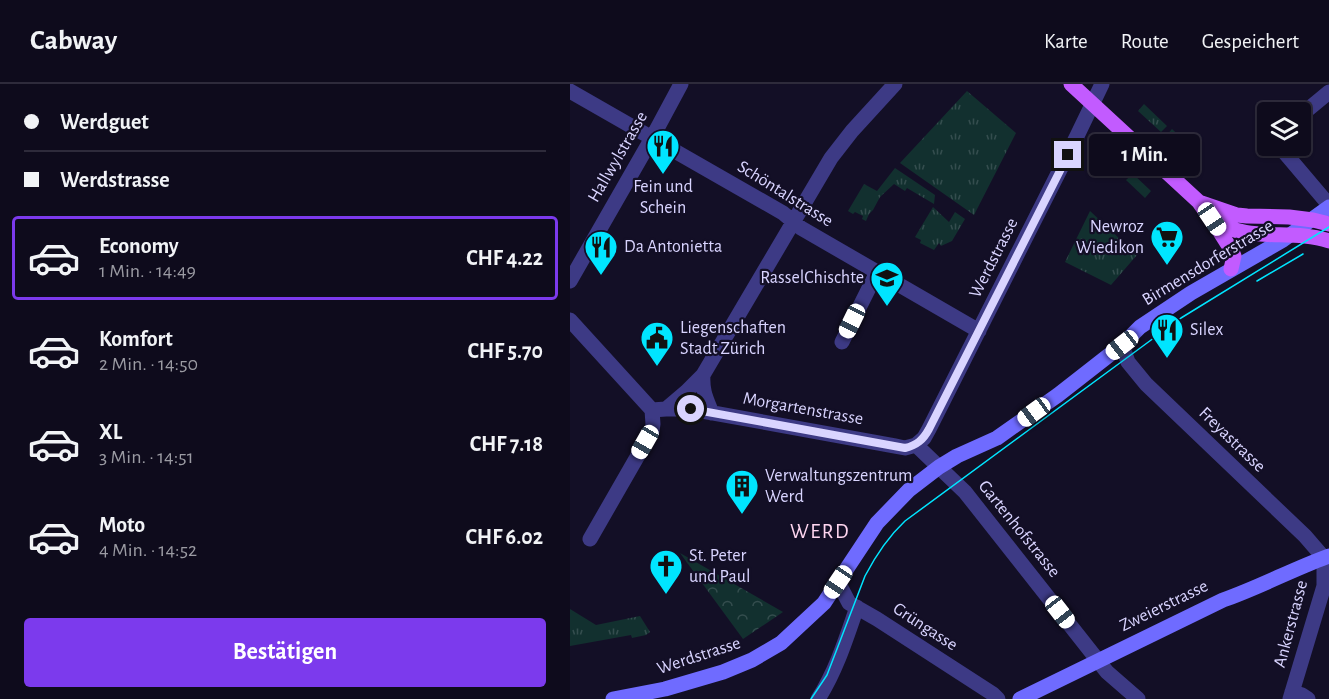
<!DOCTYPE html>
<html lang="de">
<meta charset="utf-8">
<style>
:root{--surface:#0e0b1c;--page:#171425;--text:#f1f3f6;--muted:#9b9ba3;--line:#2e2b3b;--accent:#7c3aed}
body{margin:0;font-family:"Alegreya Sans",sans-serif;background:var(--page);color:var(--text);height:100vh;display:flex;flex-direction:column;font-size:22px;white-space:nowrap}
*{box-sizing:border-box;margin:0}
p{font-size:20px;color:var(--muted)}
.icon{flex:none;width:33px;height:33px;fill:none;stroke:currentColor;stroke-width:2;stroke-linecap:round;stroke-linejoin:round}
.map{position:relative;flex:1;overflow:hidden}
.drawer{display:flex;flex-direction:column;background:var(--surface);width:570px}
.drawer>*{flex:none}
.guide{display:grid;align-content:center;height:132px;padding:0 24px;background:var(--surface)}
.controls{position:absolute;left:687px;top:18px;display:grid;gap:12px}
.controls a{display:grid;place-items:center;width:54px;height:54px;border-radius:6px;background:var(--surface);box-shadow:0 2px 4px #0004,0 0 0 2px var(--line);font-size:30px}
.end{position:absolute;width:27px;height:27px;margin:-14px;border:8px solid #d9d4ff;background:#111;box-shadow:0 0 0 3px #111}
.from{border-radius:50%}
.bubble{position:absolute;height:42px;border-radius:6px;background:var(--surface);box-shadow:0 2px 4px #0004,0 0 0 2px var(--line);font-size:20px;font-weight:700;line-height:42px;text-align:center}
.car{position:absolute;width:18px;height:36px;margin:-18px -9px;border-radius:8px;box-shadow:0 0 4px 2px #0007;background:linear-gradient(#fff 24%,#345 0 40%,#fff 0 76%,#345 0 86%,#fff 0)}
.guide b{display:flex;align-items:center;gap:21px;height:57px;font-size:22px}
.guide b+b{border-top:2px solid var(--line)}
.guide i{width:15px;height:15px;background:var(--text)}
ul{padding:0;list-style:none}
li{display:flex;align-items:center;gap:18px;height:84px;margin:0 12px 9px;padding:0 12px;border:3px solid transparent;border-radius:6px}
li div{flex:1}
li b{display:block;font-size:22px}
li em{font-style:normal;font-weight:700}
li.on{border-color:var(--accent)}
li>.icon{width:54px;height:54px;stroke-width:1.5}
.action{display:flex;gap:12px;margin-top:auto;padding:12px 24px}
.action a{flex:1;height:69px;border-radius:6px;background:var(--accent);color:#fff;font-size:24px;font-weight:700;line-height:69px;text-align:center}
header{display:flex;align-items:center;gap:36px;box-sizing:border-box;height:84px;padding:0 30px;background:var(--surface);border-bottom:2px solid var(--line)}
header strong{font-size:28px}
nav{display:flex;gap:33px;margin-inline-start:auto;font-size:21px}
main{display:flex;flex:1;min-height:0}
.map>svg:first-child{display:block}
</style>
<header>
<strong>Cabway</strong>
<nav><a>Karte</a><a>Route</a><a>Gespeichert</a></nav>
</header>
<main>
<section class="drawer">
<div class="guide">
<b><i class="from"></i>Werdguet</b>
<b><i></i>Werdstrasse</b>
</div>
<ul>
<li class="on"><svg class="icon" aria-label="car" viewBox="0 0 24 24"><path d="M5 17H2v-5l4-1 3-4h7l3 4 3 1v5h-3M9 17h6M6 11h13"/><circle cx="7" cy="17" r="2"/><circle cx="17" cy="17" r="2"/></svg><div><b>Economy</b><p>1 Min. · 14:49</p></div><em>CHF 4.22</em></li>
<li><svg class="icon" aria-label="car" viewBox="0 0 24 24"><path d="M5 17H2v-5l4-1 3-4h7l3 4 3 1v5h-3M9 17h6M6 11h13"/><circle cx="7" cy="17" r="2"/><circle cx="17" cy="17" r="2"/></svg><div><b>Komfort</b><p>2 Min. · 14:50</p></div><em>CHF 5.70</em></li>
<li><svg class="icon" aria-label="car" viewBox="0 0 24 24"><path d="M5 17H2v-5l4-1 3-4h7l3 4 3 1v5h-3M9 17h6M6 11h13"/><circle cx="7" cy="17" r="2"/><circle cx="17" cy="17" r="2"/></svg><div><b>XL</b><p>3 Min. · 14:51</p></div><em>CHF 7.18</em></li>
<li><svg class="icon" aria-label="car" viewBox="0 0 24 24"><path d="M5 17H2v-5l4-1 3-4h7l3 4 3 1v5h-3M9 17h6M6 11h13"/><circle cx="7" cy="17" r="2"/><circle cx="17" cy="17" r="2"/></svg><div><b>Moto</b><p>4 Min. · 14:52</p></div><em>CHF 6.02</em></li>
</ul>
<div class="action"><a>Bestätigen</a></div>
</section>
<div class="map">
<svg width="759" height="615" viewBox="0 0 759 615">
<defs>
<pattern id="grass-tufts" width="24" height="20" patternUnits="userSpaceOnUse" patternTransform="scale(1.5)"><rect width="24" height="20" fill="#12302f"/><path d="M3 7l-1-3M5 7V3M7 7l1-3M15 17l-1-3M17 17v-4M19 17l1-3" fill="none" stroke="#344d4e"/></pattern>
<pattern id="forest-crowns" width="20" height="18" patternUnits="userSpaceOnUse" patternTransform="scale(1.5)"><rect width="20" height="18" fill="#12302f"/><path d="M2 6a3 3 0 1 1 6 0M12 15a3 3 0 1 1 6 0" fill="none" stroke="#344d4e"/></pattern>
</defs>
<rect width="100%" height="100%" fill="#130f26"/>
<!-- grass -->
<path fill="url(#grass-tufts)" d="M397 7 446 49 404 131 330 79Z
M574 20 597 42 591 48 568 27Z
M602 45 621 63 614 70 596 52Z
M535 65 557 85 551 91 527 69Z
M325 84 365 111 364 120 337 104 335 107 324 100 310 113 303 126 299 130 296 137 292 135 293 132 285 128 283 130 278 127 294 100 307 107Z
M563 90 581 107 575 114 556 96Z
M363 123 379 138 385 128 395 135 382 157 371 162 369 159 364 166 350 159 351 156 345 153Z
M520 127 567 171 541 201 495 178Z
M0 525 26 541 70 532 80 548 76 551 62 554 61 551 0 562Z"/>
<!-- forest -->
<path fill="url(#forest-crowns)" d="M110 469 213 528 173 555Z"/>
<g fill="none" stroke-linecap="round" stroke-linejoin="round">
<!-- street -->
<path stroke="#3d3a85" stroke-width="15" d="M0 7 213 129 231 144 409 247
M730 32 759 8
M709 62 759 121
M0 197 82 54 111 0
M0 236 82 326
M272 258 307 188
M552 261 558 278 576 300 735 452 754 474V502L720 615
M96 325 116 308 133 291
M82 326 96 325H121L325 362 335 364 346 361
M142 329C136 314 132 307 133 291L261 74 282 47 325 0
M346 361 354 354 359 345 507 52 532 0
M346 361 395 408 537 588 568 615
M20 455 82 347 83 340 82 326
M268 498 279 519 307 535 423 610 428 615
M722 608 732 611 738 615
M248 615C266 587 276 555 287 523"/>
<!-- secondary -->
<path stroke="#6f6bff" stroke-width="15" d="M43 615 95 605 153 588 182 576 211 559 254 519 307 439 339 406 369 383 387 372 427 354 488 311 552 261 570 243 621 209 713 156 759 123
M450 615 653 516C690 503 723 485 759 472"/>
<!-- primary -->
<path stroke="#c25bff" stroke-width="15" d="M501 0 629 118C633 124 638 132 644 136 678 160 721 144 759 157
M629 118 667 131 677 132 719 133 743 136 759 140
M643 137 662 167 664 172 661 185"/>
<!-- tram -->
<path stroke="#00e5ff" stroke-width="1.5" d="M687 197 733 170
M241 615 257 591 295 492C306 471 318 453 335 437L611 234 759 143"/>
</g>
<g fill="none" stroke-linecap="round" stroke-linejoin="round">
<!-- route -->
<path stroke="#d9d4ff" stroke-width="8" d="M121 325 335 364C347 361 353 356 359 345L498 71"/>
</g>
<!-- icons -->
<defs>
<symbol id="restaurant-pin" viewBox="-11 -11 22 30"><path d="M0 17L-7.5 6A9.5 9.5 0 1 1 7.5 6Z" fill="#00e5ff" stroke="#130f26"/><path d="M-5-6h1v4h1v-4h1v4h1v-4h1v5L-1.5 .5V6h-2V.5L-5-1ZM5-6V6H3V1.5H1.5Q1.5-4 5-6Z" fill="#111"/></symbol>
<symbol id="supermarket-pin" viewBox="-11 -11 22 30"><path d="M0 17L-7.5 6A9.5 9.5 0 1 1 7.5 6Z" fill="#00e5ff" stroke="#130f26"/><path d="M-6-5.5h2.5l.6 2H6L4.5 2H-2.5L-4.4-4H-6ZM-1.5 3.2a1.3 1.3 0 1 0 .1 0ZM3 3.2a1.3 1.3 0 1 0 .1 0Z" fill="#111"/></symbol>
<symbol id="school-pin" viewBox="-11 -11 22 30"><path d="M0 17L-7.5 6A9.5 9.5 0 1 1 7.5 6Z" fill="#00e5ff" stroke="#130f26"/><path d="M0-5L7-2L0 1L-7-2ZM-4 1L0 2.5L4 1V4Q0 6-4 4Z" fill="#111"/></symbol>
<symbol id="civic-pin" viewBox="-11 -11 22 30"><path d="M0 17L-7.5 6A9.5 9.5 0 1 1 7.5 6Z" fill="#00e5ff" stroke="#130f26"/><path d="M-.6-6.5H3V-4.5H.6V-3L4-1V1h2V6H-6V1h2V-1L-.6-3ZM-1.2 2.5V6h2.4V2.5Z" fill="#111"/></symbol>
<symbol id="building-pin" viewBox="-11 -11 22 30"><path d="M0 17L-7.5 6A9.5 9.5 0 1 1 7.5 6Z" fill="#00e5ff" stroke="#130f26"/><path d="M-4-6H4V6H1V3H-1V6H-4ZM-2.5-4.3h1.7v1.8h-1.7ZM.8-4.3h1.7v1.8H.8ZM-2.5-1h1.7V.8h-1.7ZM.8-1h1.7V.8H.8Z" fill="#111"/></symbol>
<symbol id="church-pin" viewBox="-11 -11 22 30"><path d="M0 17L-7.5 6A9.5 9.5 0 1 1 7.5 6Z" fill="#00e5ff" stroke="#130f26"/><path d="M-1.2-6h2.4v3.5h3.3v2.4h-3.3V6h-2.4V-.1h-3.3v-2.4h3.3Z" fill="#111"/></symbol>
</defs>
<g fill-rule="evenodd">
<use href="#restaurant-pin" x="74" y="43" width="38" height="52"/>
<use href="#supermarket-pin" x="578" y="134" width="38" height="52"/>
<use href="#restaurant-pin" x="12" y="144" width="38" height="52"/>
<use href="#school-pin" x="298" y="175" width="38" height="52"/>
<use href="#restaurant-pin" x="578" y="227" width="38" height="52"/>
<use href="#civic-pin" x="68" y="235" width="38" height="52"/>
<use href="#building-pin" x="153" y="383" width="38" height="52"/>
<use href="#church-pin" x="77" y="463" width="38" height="52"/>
</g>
<g text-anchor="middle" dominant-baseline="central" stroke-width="4.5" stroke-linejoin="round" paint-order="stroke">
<!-- street labels -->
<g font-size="18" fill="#d9d4ff" stroke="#130f26">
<text transform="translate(48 73) rotate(-60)">Hallwylstrasse</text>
<text transform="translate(215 110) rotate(32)">Schöntalstrasse</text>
<text transform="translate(424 174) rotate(-63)">Werdstrasse</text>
<text transform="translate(638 179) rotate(-31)">Birmensdorferstrasse</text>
<text transform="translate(233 325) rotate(10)">Morgartenstrasse</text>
<text transform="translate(662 356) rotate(44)">Freyastrasse</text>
<text transform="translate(449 445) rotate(51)">Gartenhofstrasse</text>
<text transform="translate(594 522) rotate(-26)">Zweierstrasse</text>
<text transform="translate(721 540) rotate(-75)">Ankerstrasse</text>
<text transform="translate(355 543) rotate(33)">Grüngasse</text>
<text transform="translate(129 572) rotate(-18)">Werdstrasse</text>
</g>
<!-- poi labels -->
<g font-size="18" fill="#d9d4ff" stroke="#130f26" text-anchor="start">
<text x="93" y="103" text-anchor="middle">Fein und<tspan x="93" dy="21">Schein</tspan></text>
<text x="574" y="143" text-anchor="end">Newroz<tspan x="574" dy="21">Wiedikon</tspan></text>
<text x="54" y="163">Da Antonietta</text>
<text x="294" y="194" text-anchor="end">RasselChischte</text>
<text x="110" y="244">Liegenschaften<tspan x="110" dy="21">Stadt Zürich</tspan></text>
<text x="620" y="246">Silex</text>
<text x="195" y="392">Verwaltungszentrum<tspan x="195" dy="21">Werd</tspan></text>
<text x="119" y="472">St. Peter<tspan x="119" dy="21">und Paul</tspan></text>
</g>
<!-- quarter labels -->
<g font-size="21" letter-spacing="1.5" fill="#ffd6f0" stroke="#130f26">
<text x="250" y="447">WERD</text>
</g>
</g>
</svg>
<div class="controls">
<a><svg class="icon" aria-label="layers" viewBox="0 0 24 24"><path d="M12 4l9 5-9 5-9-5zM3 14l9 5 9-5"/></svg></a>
</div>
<i class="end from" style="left:121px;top:325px"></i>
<i class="end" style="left:498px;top:71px"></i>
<div class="bubble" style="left:519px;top:50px;width:111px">1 Min.</div>
<i class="car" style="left:642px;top:135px;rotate:146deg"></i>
<i class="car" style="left:282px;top:237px;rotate:206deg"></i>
<i class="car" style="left:552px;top:261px;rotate:232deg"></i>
<i class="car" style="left:464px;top:328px;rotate:234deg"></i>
<i class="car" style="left:75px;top:358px;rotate:210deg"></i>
<i class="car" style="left:268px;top:498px;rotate:214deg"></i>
<i class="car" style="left:490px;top:528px;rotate:142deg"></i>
</div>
</main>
